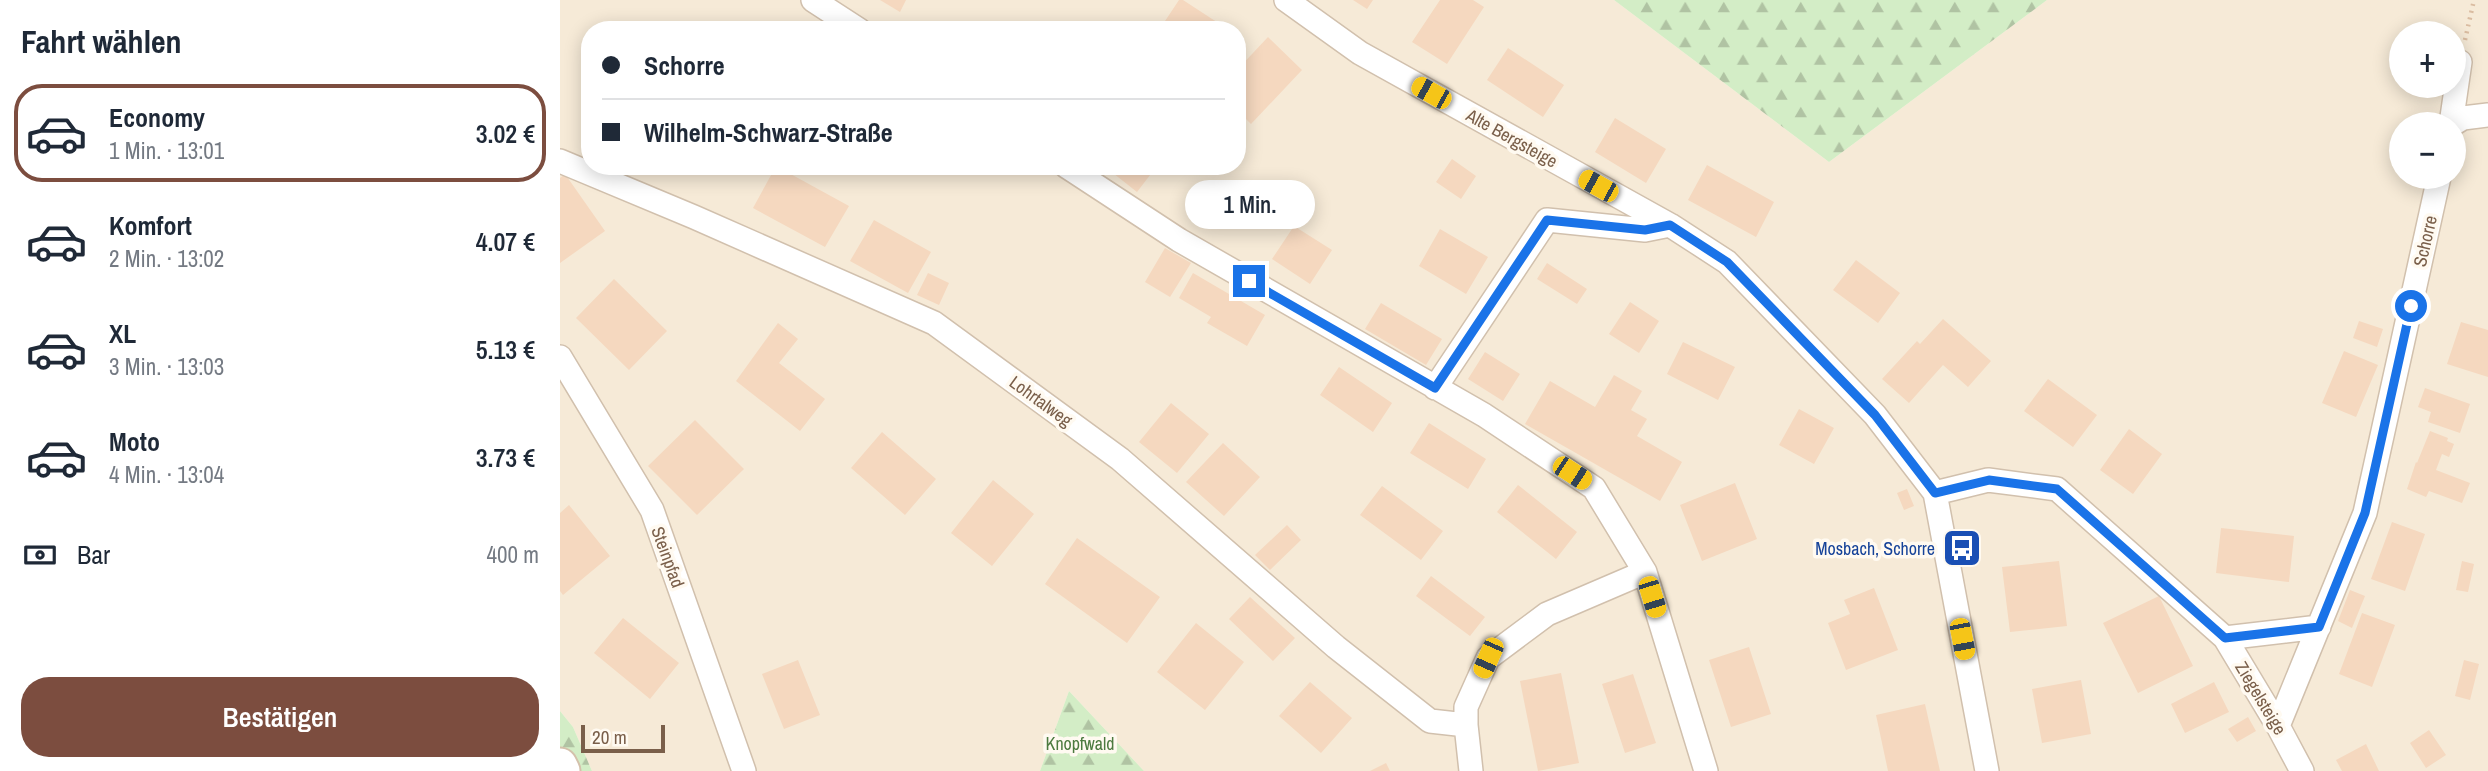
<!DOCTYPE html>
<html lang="de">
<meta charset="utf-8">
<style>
:root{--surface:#fff;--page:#f6f6f7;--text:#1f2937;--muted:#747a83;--line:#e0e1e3;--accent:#7c4d3f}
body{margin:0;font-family:"Archivo Narrow",sans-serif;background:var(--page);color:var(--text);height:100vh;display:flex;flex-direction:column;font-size:26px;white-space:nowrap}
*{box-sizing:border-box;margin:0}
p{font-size:23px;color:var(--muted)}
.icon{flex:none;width:38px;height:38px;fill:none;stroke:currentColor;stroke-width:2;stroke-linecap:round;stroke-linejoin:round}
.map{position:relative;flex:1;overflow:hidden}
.drawer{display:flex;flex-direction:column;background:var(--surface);width:560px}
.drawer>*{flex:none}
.top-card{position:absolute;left:21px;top:21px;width:665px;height:154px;border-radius:28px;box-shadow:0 4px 18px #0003;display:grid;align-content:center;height:154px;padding:0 21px;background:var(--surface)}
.controls{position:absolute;left:1829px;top:21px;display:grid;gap:14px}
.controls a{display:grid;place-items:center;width:77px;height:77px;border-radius:50%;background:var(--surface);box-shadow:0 4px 18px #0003;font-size:35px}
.scale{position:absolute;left:21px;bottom:18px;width:84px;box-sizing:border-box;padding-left:7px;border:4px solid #7a5f4a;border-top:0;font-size:19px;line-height:24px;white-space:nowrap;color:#7a5f4a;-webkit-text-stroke:5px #fffaf1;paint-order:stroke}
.end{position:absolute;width:32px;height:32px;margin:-16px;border:9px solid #1a73e8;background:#fff;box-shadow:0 0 0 4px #fff}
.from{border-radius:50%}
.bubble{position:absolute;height:49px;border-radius:24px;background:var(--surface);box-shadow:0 4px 18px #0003;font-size:23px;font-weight:600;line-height:49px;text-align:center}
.car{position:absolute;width:21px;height:42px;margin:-21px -10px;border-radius:9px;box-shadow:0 0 5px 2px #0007;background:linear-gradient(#f5c518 24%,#345 0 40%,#f5c518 0 76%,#345 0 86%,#f5c518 0)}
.top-card b{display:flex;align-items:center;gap:24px;height:66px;font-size:26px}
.top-card b+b{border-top:2px solid var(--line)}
.top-card i{width:18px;height:18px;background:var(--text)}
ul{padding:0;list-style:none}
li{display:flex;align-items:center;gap:21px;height:98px;margin:0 14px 10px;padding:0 7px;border:4px solid transparent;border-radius:28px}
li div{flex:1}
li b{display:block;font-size:26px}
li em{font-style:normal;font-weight:600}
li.active{border-color:var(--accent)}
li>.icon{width:63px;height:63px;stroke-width:1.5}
h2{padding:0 21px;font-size:32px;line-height:84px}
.pay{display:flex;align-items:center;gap:18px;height:77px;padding:0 21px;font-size:26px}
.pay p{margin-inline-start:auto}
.cta{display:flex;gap:14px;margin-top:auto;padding:14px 21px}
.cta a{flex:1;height:80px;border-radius:28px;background:var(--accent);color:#fff;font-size:28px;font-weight:600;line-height:80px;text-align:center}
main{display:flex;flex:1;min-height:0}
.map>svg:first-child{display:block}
</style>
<main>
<section class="drawer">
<h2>Fahrt wählen</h2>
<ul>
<li class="active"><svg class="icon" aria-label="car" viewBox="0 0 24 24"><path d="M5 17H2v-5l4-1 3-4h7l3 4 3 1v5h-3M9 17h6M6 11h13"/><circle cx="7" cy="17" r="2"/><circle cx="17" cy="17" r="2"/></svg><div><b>Economy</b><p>1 Min. · 13:01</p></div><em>3.02 €</em></li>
<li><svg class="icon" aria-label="car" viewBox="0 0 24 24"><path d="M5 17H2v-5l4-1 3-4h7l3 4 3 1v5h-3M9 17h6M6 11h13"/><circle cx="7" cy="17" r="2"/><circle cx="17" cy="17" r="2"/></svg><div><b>Komfort</b><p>2 Min. · 13:02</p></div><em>4.07 €</em></li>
<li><svg class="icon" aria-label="car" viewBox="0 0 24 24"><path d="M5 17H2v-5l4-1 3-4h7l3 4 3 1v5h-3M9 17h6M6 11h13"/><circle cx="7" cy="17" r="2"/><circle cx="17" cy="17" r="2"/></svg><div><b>XL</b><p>3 Min. · 13:03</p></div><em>5.13 €</em></li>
<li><svg class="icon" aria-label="car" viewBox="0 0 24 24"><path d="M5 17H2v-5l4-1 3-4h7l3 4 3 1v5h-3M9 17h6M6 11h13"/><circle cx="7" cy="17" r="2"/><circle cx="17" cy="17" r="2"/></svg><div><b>Moto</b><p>4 Min. · 13:04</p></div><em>3.73 €</em></li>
</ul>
<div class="pay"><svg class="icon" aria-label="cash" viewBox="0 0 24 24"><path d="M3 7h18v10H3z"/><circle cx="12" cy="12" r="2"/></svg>Bar<p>400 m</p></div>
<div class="cta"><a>Bestätigen</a></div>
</section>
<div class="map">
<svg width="1928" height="771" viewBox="0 0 1928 771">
<defs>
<pattern id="forest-firs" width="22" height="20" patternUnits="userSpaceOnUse" patternTransform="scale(1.75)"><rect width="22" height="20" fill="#d3edc6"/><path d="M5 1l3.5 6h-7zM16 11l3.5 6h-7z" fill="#b0c3a3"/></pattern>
</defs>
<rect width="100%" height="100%" fill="#fef7e9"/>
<!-- residential -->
<path fill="#f6ead7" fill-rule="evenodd" d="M0 0H1054L1269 162 1487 0H1928V771H584L509 691 480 771H32L13 727 0 711ZM30 30H677V166H30ZM1841 33H1894V86H1841ZM1841 124H1894V177H1841Z"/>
<!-- forest -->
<path fill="url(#forest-firs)" d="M1054 0H1487L1269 162Z
M509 691 584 771H480Z
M0 711 13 727 32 771H0Z"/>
<!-- building -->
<path fill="#f5d8bf" d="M320 0H346L340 12Z
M619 0H623L669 30H599Z
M793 0H813L807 9Z
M880 0H913L924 7 887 64 852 42Z
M708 37 742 70 691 124 677 110V70Z
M948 48 1004 85 983 117 927 80Z
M1055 118 1106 149 1086 183 1035 152Z
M892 159 916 176 901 199 876 182Z
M1147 165 1214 202 1196 237 1128 200Z
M216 166 289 206 265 247 193 208Z
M544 166H597L577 192Z
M5 174 45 231 0 263V178Z
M314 220 371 252 348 293 290 261Z
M734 226 772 250 750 284 712 259Z
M880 229 928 257 906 294 859 266Z
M605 248 631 263 610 297 585 282Z
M1296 260 1340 293 1318 323 1273 290Z
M987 263 1027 289 1017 304 977 279Z
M368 273 389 283 379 305 357 295Z
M633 273 705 315 687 346 647 323 651 317 619 298Z
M54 279 107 331 69 370 16 318Z
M1070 302 1099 321 1079 353 1049 334Z
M821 303 882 339 866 365 805 329Z
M1383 319 1431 361 1408 387 1383 365 1349 403 1322 379 1357 341 1360 344Z
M1799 321 1823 329 1817 347 1793 338Z
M1901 322 1928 330V377L1887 364Z
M218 323 238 339 219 363 265 399 240 431 176 381Z
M1123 342 1175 367 1158 400 1107 374Z
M1784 351 1818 365 1796 417 1762 403Z
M925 352 960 374 943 401 908 379Z
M779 367 832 403 813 432 760 395Z
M1054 375 1082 391 1071 410 1087 419 1077 436 1122 462 1100 501 965 424 990 381 1035 407Z
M1488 379 1537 415 1513 447 1464 411Z
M1865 388 1910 404 1900 433 1868 422 1871 412 1858 407Z
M611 403 649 434 617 473 579 442Z
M1239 409 1274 428 1254 464 1219 445Z
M135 420 184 469 137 515 88 466Z
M869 423 926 459 908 489 850 453Z
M1569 429 1602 454 1573 494 1540 470Z
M1870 431 1888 438 1887 441 1894 444 1889 457 1882 454 1876 470 1910 483 1902 503 1869 491 1866 497 1847 489 1856 462 1857 463Z
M322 432 376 479 345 515 291 468Z
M663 443 700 477 664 516 626 482Z
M433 480 474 514 432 566 391 533Z
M1175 483 1197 539 1142 561 1120 505Z
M958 485 1017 532 996 559 937 512Z
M822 486 883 531 861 560 800 515Z
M1347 489 1354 506 1344 510 1337 493Z
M9 505 50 556 3 595 0 591V513Z
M1832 522 1865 534 1845 591 1811 579Z
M727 525 741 540 710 570 695 555Z
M1661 528 1734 536 1729 582 1656 573Z
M517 538 600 597 567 643 485 584Z
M1499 561 1507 626 1450 632 1442 567Z
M1902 561 1914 564 1908 592 1896 590Z
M871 576 925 617 910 636 856 596Z
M1314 588 1338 650 1286 670 1268 623 1290 614 1284 600Z
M1790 590 1805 596 1792 628 1778 621Z
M1599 596 1633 666 1578 693 1543 623Z
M690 597 735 638 713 661 669 619Z
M1802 613 1835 625 1812 687 1779 674Z
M63 618 119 663 90 699 34 653Z
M636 623 684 662 645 710 597 672Z
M1189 647 1211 714 1171 727 1149 660Z
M238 660 260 715 224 729 202 674Z
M1904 660 1919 664 1910 700 1895 696Z
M1001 673 1019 763 978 771 960 681Z
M1073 674 1096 743 1065 753 1042 684Z
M1521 680 1531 734 1482 743 1472 689Z
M750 682 792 718 761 753 719 716Z
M1654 682 1669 712 1625 733 1611 704Z
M1365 704 1380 771H1328L1316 715Z
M1688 717 1696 731 1677 742 1668 729Z
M1869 730 1886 755 1866 768 1850 743Z
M1806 744 1819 771H1782L1776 760Z
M826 763 830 771H810Z"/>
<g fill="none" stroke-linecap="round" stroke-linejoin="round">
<defs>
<path id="minor" d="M253 0 299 30
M726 0 800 53 1110 225 1167 262 1315 415 1375 493 1427 771
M1891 124 1900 62
M1893 124 1903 118 1928 115
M0 161 134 217 374 323 560 459 776 647 870 721 906 725
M506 166 619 240 924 415 1034 488 1085 572 1146 771
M0 357 92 510 184 771
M875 388 987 220 1085 230 1110 225
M1375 493 1428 480 1497 489 1665 638 1718 726 1742 771
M1665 638 1759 627
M1718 726 1805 513 1879 177
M911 771 906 725V707L928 658 987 614 1085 572"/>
<path id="secondary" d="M0 765 3 771"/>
</defs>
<!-- minor casing -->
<use href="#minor" stroke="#d1c0ad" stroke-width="26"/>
<!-- secondary casing -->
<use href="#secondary" stroke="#d4c1ab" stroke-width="37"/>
<!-- path -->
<path stroke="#dabca1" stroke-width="4.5" stroke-dasharray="2 5" stroke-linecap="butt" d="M1905 40 1914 0"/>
<!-- minor -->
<use href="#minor" stroke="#fff" stroke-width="23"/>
<!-- secondary -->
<use href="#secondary" stroke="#fff" stroke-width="33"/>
</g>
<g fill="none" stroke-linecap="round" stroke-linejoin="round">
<!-- route -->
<path stroke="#1a73e8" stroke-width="9" d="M689 281 875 388 987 220 1085 230 1110 225 1167 262 1315 415 1375 493 1429 480 1497 489 1665 638 1759 627 1805 513 1851 306"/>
</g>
<!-- icons -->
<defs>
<symbol id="bus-square" viewBox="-11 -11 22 22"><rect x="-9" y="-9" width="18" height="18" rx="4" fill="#1a4fb4" stroke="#fffaf1"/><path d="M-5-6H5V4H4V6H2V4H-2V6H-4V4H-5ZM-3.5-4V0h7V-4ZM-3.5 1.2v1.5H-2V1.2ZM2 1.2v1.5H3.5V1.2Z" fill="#fff"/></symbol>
</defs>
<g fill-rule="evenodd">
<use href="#bus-square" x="1380" y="526" width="44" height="44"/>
</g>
<g text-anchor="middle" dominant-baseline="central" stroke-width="7" stroke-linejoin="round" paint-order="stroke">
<!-- street labels -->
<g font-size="18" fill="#7a5f4a" stroke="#fffaf1">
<text transform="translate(952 138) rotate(29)">Alte Bergsteige</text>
<text transform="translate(1865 241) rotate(-77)">Schorre</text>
<text transform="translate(481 401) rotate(36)">Lohrtalweg</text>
<text transform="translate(108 557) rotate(70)">Steinpfad</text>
<text transform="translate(1701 698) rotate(59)">Ziegelsteige</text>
</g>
<!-- transit labels -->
<g font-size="18" fill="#164399" stroke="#fffaf1" text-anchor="end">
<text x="1375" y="548">Mosbach, Schorre</text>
</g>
<!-- park labels -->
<g font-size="18" fill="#4c7a3f" stroke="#fffaf1">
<text x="520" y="743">Knopfwald</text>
</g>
</g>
</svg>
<div class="controls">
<a>+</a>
<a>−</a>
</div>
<div class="scale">20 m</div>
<i class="end from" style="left:1851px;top:306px"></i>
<i class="end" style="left:689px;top:281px"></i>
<div class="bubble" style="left:625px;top:180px;width:130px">1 Min.</div>
<i class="car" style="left:871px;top:93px;rotate:299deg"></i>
<i class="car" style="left:1038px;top:186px;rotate:299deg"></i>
<i class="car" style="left:1012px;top:473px;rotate:123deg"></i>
<i class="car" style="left:1092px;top:597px;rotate:163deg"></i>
<i class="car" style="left:1402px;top:639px;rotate:169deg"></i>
<i class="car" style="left:928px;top:658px;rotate:204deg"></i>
<div class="top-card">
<b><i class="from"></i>Schorre</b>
<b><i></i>Wilhelm-Schwarz-Straße</b>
</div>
</div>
</main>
